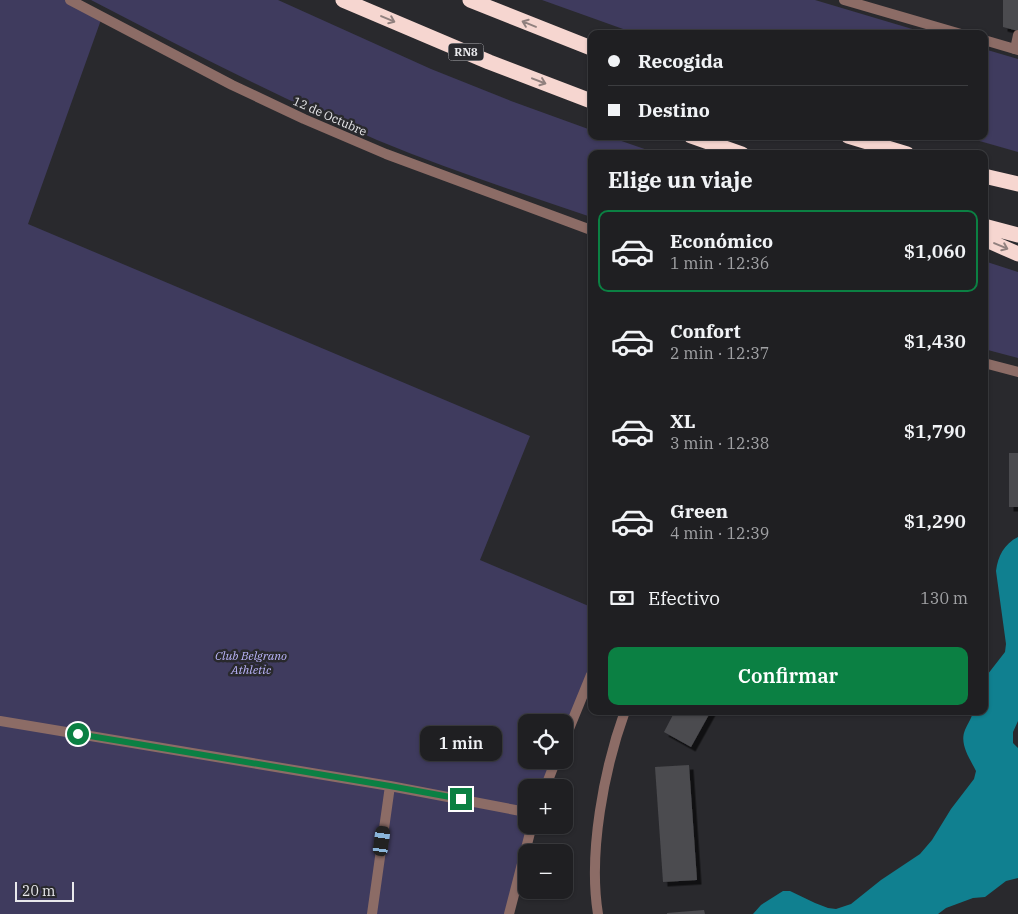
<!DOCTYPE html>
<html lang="es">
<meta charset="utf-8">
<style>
:root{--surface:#1f1f22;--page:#2c2c2f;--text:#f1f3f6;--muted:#a1a2a5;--line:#3c3d40;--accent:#0b8043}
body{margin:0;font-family:"IBM Plex Serif",serif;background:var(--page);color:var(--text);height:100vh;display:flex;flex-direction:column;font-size:19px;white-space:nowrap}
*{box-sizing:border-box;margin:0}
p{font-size:16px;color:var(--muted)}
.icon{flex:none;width:28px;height:28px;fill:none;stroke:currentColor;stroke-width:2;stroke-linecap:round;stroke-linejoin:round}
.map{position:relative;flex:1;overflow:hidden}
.panel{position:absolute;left:588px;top:150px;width:400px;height:565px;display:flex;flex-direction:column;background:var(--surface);border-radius:10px;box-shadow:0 1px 4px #0004,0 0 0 1px var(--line)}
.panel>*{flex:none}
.hud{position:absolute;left:588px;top:30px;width:400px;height:110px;border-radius:10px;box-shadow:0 1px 4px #0004,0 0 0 1px var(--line);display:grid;align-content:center;height:110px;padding:0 20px;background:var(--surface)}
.buttons{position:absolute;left:518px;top:714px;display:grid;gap:10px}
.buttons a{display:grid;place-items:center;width:55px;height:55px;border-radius:10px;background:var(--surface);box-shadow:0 1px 4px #0004,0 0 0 1px var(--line);font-size:25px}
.scale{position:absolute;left:15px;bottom:12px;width:59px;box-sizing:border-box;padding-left:5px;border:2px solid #e9e9ec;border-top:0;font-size:14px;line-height:18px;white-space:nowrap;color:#e9e9ec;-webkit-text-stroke:4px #29292d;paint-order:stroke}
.end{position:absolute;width:22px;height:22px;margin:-11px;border:6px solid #0b8043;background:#fff;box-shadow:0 0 0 2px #fff}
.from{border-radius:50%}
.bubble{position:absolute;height:35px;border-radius:10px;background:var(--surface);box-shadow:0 1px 4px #0004,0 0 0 1px var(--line);font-size:16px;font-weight:600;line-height:35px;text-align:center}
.car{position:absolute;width:15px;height:30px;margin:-15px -8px;border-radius:6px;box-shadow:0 0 4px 1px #0007;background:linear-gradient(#222 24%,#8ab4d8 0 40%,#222 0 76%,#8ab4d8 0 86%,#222 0)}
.hud b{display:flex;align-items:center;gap:18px;height:48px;font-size:19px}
.hud b+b{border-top:1px solid var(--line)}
.hud i{width:12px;height:12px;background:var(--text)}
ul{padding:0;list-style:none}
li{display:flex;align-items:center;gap:15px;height:82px;margin:0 10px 8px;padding:0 10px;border:2px solid transparent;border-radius:10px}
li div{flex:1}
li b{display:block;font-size:19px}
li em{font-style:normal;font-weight:600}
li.active{border-color:var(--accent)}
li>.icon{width:45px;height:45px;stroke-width:1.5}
h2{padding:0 20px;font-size:22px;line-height:60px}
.pay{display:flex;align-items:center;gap:12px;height:55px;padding:0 20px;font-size:19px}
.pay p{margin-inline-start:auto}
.button{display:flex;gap:10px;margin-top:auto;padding:10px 20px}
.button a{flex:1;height:58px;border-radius:10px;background:var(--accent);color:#fff;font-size:20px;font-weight:600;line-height:58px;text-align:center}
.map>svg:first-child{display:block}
</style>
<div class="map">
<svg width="1018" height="914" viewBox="0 0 1018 914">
<defs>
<filter id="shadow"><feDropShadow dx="4.5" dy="4.5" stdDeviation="0" flood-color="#0009"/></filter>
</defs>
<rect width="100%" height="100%" fill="#29292d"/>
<!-- green -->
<path fill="#3f3b5e" d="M0 0H70L102 17 28 224 530 436 480 560 591 607V675L564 741V722H526V760H556L545 787 526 788V825H532L509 914H0Z
M91 0H278L431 69 511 101 591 130V136H607L659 154H591V217C520 193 447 169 377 140 280 98 185 49 91 0Z
M542 0H815L929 34H637Z
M984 49 1018 59V152L962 136H984Z
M984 261 1018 272V358L984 349Z"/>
<!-- water -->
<path fill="#108090" d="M1018 537V721L1013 732V743L1018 748V878L1006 881 985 897 973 898 946 908 938 914H753L761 905 783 891H790L815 903 828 908 836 909 851 904 881 880 920 854 932 840 951 809 974 779 976 771C970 759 959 744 965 730 968 723 972 718 973 711H984V679L1005 652 1006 644 996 571C998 556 1004 544 1018 537Z"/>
<!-- building -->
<path fill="#4b4b4f" filter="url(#shadow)" d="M1003 0H1018V31L1003 27Z
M1009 453H1018V507H1009Z
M675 711H711L691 747 664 732Z
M689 765 697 880 663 882 655 767Z
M704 910 705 914H667V913Z"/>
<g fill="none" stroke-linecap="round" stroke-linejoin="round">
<!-- service -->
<path stroke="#8c6c66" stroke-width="10" d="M1015 49 1018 35
M0 721 390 786 526 812
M372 914 390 786"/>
<!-- minor -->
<path stroke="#8c6c66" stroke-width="10" d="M564 741 591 675
M545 788 556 760
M509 914 532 825
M598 914C588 853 604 769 625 711"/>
<!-- tertiary -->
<path stroke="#8c6c66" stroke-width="10" d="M70 0 232 85 304 119 386 154 591 230
M844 0 961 34
M984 40 1018 50
M984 363 1018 372"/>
<!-- motorway -->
<path stroke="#f6d6d0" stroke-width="15" d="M343 0 489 62 591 101
M470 0 591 48
M691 136 742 154
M848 136 907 154
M984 176 1018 184
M984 226 1018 235
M984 239 1018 254"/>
</g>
<!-- one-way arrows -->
<defs><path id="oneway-shaft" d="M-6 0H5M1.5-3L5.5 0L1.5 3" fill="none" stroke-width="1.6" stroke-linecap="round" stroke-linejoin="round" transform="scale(1.25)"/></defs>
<g stroke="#90807e">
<use href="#oneway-shaft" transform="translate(388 19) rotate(23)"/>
<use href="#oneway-shaft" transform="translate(529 24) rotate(-158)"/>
<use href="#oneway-shaft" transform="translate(539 81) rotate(21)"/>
<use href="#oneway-shaft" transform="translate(1001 246) rotate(23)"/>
</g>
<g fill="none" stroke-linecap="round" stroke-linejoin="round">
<!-- route -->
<path stroke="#0b8043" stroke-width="6" d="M78 734 390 786 461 799"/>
</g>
<g text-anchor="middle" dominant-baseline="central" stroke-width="5" stroke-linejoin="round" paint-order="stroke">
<!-- shield labels -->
<rect fill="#29292d" stroke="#afafb3" stroke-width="1" x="448.5" y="43.5" width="35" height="17" rx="4"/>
<g font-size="11" font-weight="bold" fill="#e9e9ec">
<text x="466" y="52">RN8</text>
</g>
<!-- street labels -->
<g font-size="12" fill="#e9e9ec" stroke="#29292d">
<text transform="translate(330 116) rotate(24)">12 de Octubre</text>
</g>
<!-- park labels -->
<g font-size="12" font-style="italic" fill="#bbb5fb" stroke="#29292d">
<text x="251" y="655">Club Belgrano<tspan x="251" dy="14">Athletic</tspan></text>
</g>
</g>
</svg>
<div class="buttons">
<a><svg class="icon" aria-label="locate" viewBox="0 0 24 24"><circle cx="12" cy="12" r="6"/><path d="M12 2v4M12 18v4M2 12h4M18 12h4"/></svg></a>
<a>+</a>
<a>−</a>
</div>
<div class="scale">20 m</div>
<i class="end from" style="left:78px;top:734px"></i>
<i class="end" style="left:461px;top:799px"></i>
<div class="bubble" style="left:420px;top:726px;width:82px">1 min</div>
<i class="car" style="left:382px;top:841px;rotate:8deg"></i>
<div class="hud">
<b><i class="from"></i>Recogida</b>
<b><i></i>Destino</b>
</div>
<section class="panel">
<h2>Elige un viaje</h2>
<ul>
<li class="active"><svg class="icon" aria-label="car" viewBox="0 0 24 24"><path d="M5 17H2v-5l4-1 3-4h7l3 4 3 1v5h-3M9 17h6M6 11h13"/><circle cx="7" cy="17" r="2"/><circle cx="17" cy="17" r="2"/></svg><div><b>Económico</b><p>1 min · 12:36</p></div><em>$1,060</em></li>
<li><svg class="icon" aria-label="car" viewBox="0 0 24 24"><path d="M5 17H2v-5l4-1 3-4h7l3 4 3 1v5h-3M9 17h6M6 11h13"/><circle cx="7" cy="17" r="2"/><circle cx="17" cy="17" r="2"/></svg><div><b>Confort</b><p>2 min · 12:37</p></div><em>$1,430</em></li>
<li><svg class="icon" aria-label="car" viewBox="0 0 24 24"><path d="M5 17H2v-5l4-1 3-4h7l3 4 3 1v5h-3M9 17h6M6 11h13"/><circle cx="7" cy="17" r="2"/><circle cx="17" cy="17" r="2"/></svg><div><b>XL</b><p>3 min · 12:38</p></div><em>$1,790</em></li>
<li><svg class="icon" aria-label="car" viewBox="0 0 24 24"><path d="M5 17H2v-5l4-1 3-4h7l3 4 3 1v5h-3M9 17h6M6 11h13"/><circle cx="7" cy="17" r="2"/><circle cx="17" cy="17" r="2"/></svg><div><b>Green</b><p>4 min · 12:39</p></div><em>$1,290</em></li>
</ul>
<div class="pay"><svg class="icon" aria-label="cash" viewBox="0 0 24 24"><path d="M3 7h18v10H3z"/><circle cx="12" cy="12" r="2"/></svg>Efectivo<p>130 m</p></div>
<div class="button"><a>Confirmar</a></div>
</section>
</div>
